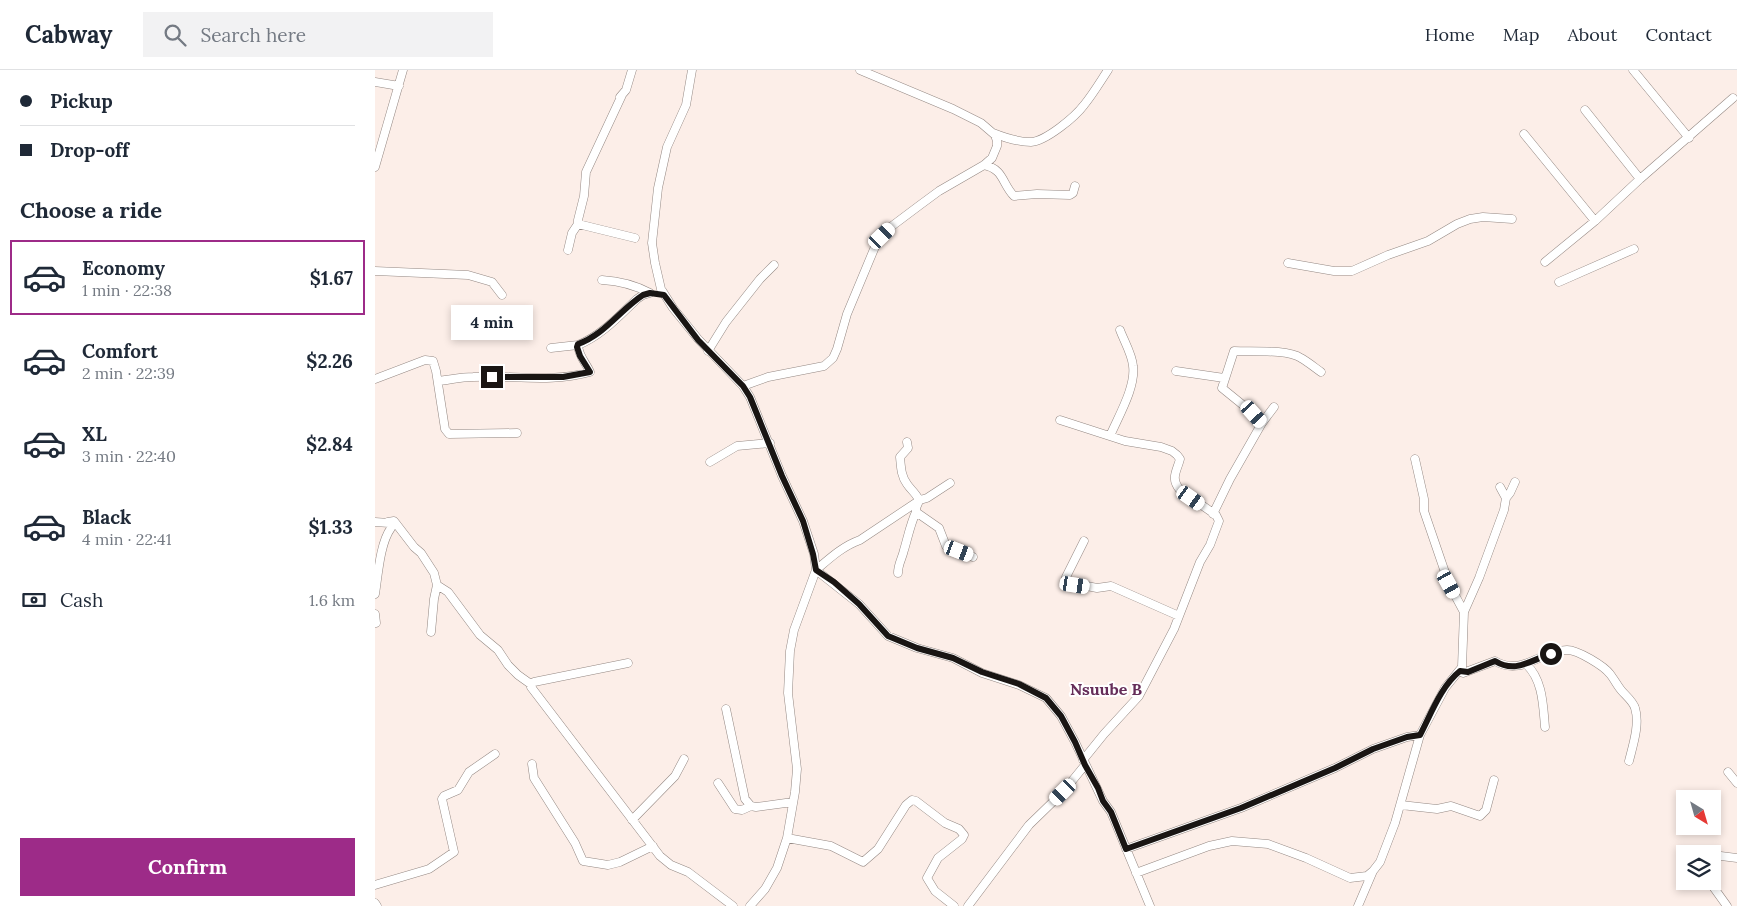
<!DOCTYPE html>
<meta charset="utf-8">
<style>
:root{--surface:#fff;--page:#f2f2f3;--text:#1f2937;--muted:#747a83;--line:#e0e1e3;--accent:#9d2b88}
body{margin:0;font-family:Lora,serif;background:var(--page);color:var(--text);height:100vh;display:flex;flex-direction:column;font-size:19px;white-space:nowrap}
*{box-sizing:border-box;margin:0}
p{font-size:16px;color:var(--muted)}
.icon{flex:none;width:28px;height:28px;fill:none;stroke:currentColor;stroke-width:2;stroke-linecap:round;stroke-linejoin:round}
.map{position:relative;flex:1;overflow:hidden}
.sheet{display:flex;flex-direction:column;background:var(--surface);width:375px}
.sheet>*{flex:none}
.top-card{display:grid;align-content:center;height:110px;padding:0 20px;background:var(--surface)}
.needle{width:32px;rotate:143deg}
.buttons{position:absolute;left:1301px;top:720px;display:grid;gap:10px}
.buttons a{display:grid;place-items:center;width:45px;height:45px;border-radius:0px;background:var(--surface);box-shadow:0 2px 8px #0003;font-size:25px}
.end{position:absolute;width:22px;height:22px;margin:-11px;border:6px solid #191513;background:#fff;box-shadow:0 0 0 2px #fff}
.from{border-radius:50%}
.bubble{position:absolute;height:35px;border-radius:0px;background:var(--surface);box-shadow:0 2px 8px #0003;font-size:16px;font-weight:700;line-height:35px;text-align:center}
.car{position:absolute;width:15px;height:30px;margin:-15px -8px;border-radius:6px;box-shadow:0 0 4px 1px #0007;background:linear-gradient(#fff 24%,#345 0 40%,#fff 0 76%,#345 0 86%,#fff 0)}
.top-card b{display:flex;align-items:center;gap:18px;height:48px;font-size:19px}
.top-card b+b{border-top:1px solid var(--line)}
.top-card i{width:12px;height:12px;background:var(--text)}
ul{padding:0;list-style:none}
li{display:flex;align-items:center;gap:15px;height:75px;margin:0 10px 8px;padding:0 10px;border:2px solid transparent;border-radius:0px}
li div{flex:1}
li b{display:block;font-size:19px}
li em{font-style:normal;font-weight:700}
li.on{border-color:var(--accent)}
li>.icon{width:45px;height:45px;stroke-width:1.5}
h2{padding:0 20px;font-size:22px;line-height:60px}
.pay{display:flex;align-items:center;gap:12px;height:55px;padding:0 20px;font-size:19px}
.pay p{margin-inline-start:auto}
.primary-button{display:flex;gap:10px;margin-top:auto;padding:10px 20px}
.primary-button a{flex:1;height:58px;border-radius:0px;background:var(--accent);color:#fff;font-size:20px;font-weight:700;line-height:58px;text-align:center}
header{display:flex;align-items:center;gap:30px;box-sizing:border-box;height:70px;padding:0 25px;background:var(--surface);border-bottom:1px solid var(--line)}
header strong{font-size:24px}
nav{display:flex;gap:28px;margin-inline-start:auto;font-size:18px}
.search{width:350px;height:45px;background:var(--page);display:flex;align-items:center;gap:12px;box-sizing:border-box;padding:0 18px;border-radius:0px;color:var(--muted);font-size:19px}
main{display:flex;flex:1;min-height:0}
.map>svg:first-child{display:block}
</style>
<header>
<strong>Cabway</strong>
<div class="search"><svg class="icon" aria-label="search" viewBox="0 0 24 24"><circle cx="10" cy="10" r="6"/><path d="M15 15l6 6"/></svg>Search here</div>
<nav><a>Home</a><a>Map</a><a>About</a><a>Contact</a></nav>
</header>
<main>
<section class="sheet">
<div class="top-card">
<b><i class="from"></i>Pickup</b>
<b><i></i>Drop-off</b>
</div>
<h2>Choose a ride</h2>
<ul>
<li class="on"><svg class="icon" aria-label="car" viewBox="0 0 24 24"><path d="M5 17H2v-5l4-1 3-4h7l3 4 3 1v5h-3M9 17h6M6 11h13"/><circle cx="7" cy="17" r="2"/><circle cx="17" cy="17" r="2"/></svg><div><b>Economy</b><p>1 min · 22:38</p></div><em>$1.67</em></li>
<li><svg class="icon" aria-label="car" viewBox="0 0 24 24"><path d="M5 17H2v-5l4-1 3-4h7l3 4 3 1v5h-3M9 17h6M6 11h13"/><circle cx="7" cy="17" r="2"/><circle cx="17" cy="17" r="2"/></svg><div><b>Comfort</b><p>2 min · 22:39</p></div><em>$2.26</em></li>
<li><svg class="icon" aria-label="car" viewBox="0 0 24 24"><path d="M5 17H2v-5l4-1 3-4h7l3 4 3 1v5h-3M9 17h6M6 11h13"/><circle cx="7" cy="17" r="2"/><circle cx="17" cy="17" r="2"/></svg><div><b>XL</b><p>3 min · 22:40</p></div><em>$2.84</em></li>
<li><svg class="icon" aria-label="car" viewBox="0 0 24 24"><path d="M5 17H2v-5l4-1 3-4h7l3 4 3 1v5h-3M9 17h6M6 11h13"/><circle cx="7" cy="17" r="2"/><circle cx="17" cy="17" r="2"/></svg><div><b>Black</b><p>4 min · 22:41</p></div><em>$1.33</em></li>
</ul>
<div class="pay"><svg class="icon" aria-label="cash" viewBox="0 0 24 24"><path d="M3 7h18v10H3z"/><circle cx="12" cy="12" r="2"/></svg>Cash<p>1.6 km</p></div>
<div class="primary-button"><a>Confirm</a></div>
</section>
<div class="map">
<svg width="1362" height="836" viewBox="0 0 1362 836">
<rect width="100%" height="100%" fill="#fceee8"/>
<g fill="none" stroke-linecap="round" stroke-linejoin="round">
<defs>
<path id="street" d="M317 0 311 35 292 77 283 118 277 173 280 193 286 219 298 238 323 269 368 316 375 327 407 406 428 451 439 484 441 500 419 560 415 581 413 623 422 699 420 722 412 768 402 798 390 819 375 836
M1258 0 1314 68
M0 12 24 16
M247 25 211 102 209 126 203 150V154L260 168
M245 27 251 20 257 0
M1210 40 1265 109
M618 63C628 67 645 72 656 72 671 71 700 47 709 35 718 24 725 12 733 0
M1149 64 1220 151
M609 95C629 99 627 114 639 126L662 124 695 125 698 123 700 116
M0 97 28 0
M193 180 197 163 203 154
M1170 192 1220 151 1265 109 1358 28
M913 193 959 201H977L1013 185 1053 171 1082 154 1095 149 1108 147 1137 149
M0 201 93 205 117 212 127 225
M1184 212 1259 179
M203 275C226 266 244 246 262 229L268 225 275 223C260 215 244 211 227 210
M333 281 351 252 385 209 399 195
M801 301 849 308
M0 309 50 290 58 291 61 301 70 359 74 364 142 363
M63 311C74 310 86 307 98 307 137 305 176 313 215 302 211 293 203 285 203 275L176 278
M368 316 393 307 449 296 458 288 462 279 472 244 502 172 517 156 545 135 564 121 609 95 617 88 622 76V71L620 65 606 53 578 39 485 0
M899 337 887 353 879 344 847 318 859 281C877 282 912 279 926 288 933 292 939 297 946 302
M685 350 750 371 786 377 797 381 802 385 805 389C802 401 795 408 805 420L841 445 844 451 835 475 825 492 799 559 764 626 729 664 708 690
M735 366C743 347 761 317 758 296 757 284 749 271 745 260
M532 372 533 378 525 387C526 397 526 406 532 414 536 420 541 423 544 430
M1040 389 1049 429V441L1074 514 1089 542
M335 392 362 376 395 373
M575 413 552 428 545 430 485 470C468 476 455 488 441 500L484 534 513 566 542 578 578 588 607 603 644 615 671 628 686 646 700 672 728 731 736 742 775 836
M1131 428 1135 423 1140 412
M544 431 541 438V442L564 458 571 476 598 487
M838 444 855 409 887 353
M0 452 14 453 16 458C5 473 3 505 0 524
M13 452 19 451 39 477 46 483 59 503 62 515 73 522 105 565 123 580 133 595 143 605 157 615
M709 471 691 507 692 512 722 518 736 516 804 546
M523 503C523 494 527 489 529 480 533 467 535 455 541 442
M0 544 1 553
M56 562 59 529 62 515
M253 593 159 612 156 617 285 786 296 795 313 802 358 836
M1151 594C1168 610 1168 635 1170 657
M1085 601 1088 603 1120 591C1147 607 1166 580 1192 580 1203 580 1229 596 1235 604 1239 609 1242 615 1246 620 1250 625 1258 631 1260 638 1265 654 1258 675 1254 691
M351 639 370 729 376 736 381 737 418 732
M157 694 159 708 200 773 208 791 233 795 245 792 278 776
M1353 702 1362 713
M343 713 360 739 367 740 376 736
M1026 735 1062 739 1076 736 1105 746 1111 740 1119 710
M257 750 300 706 309 689
M412 768 456 776 488 792 503 779 531 735 537 730 541 731 570 753 584 759 589 765 587 769 563 788 552 808 560 821 579 836
M751 779 866 738 960 698 998 679 1032 667 1045 665
M1338 785 1362 788
M761 803 834 776 857 771 893 774 931 788 975 808 992 806 998 801 1005 792 1020 753 1045 665 1070 618 1087 597 1089 542 1104 508 1129 440 1131 428 1125 417
M1334 811 1352 836
M0 815 54 799 79 782 67 729 69 726 83 720 94 702 120 684
M0 833 2 836
M593 836 654 755 688 722 710 695
M983 836 998 801"/>
</defs>
<!-- street casing -->
<use href="#street" stroke="#948883" stroke-width="9"/>
<!-- street -->
<use href="#street" stroke="#fff" stroke-width="8"/>
</g>
<g fill="none" stroke-linecap="round" stroke-linejoin="round">
<!-- route -->
<path stroke="#191513" stroke-width="6" d="M117 307H188L215 302 205 286 202 277 203 274C229 265 245 240 268 225L275 223 289 225 323 270 368 316 375 327 407 406 428 451 438 484 441 500 459 512 484 534 513 566 542 578 578 588 607 602 644 614 671 628 686 646 700 672 710 695 723 718 728 731 736 742 751 779 866 738 960 698 998 679 1032 667 1045 665C1056 644 1066 616 1085 601L1093 602 1120 591C1141 604 1155 590 1176 584"/>
</g>
<g text-anchor="middle" dominant-baseline="central" stroke-width="4" stroke-linejoin="round" paint-order="stroke">
<!-- quarter labels -->
<g font-size="16" font-weight="bold" fill="#652d59" stroke="#fff">
<text x="731" y="619">Nsuube B</text>
</g>
</g>
</svg>
<div class="buttons">
<a><svg class="needle" viewBox="-14 -14 28 28"><path d="M0-13l5 13h-10z" fill="#e53935"/><path d="M0 13l5-13h-10z" fill="#747a83"/></svg></a>
<a><svg class="icon" aria-label="layers" viewBox="0 0 24 24"><path d="M12 4l9 5-9 5-9-5zM3 14l9 5 9-5"/></svg></a>
</div>
<i class="end from" style="left:1176px;top:584px"></i>
<i class="end" style="left:117px;top:307px"></i>
<div class="bubble" style="left:76px;top:235px;width:82px">4 min</div>
<i class="car" style="left:507px;top:166px;rotate:46deg"></i>
<i class="car" style="left:879px;top:344px;rotate:138deg"></i>
<i class="car" style="left:816px;top:428px;rotate:125deg"></i>
<i class="car" style="left:584px;top:481px;rotate:111deg"></i>
<i class="car" style="left:1074px;top:514px;rotate:151deg"></i>
<i class="car" style="left:700px;top:515px;rotate:99deg"></i>
<i class="car" style="left:688px;top:722px;rotate:225deg"></i>
</div>
</main>
